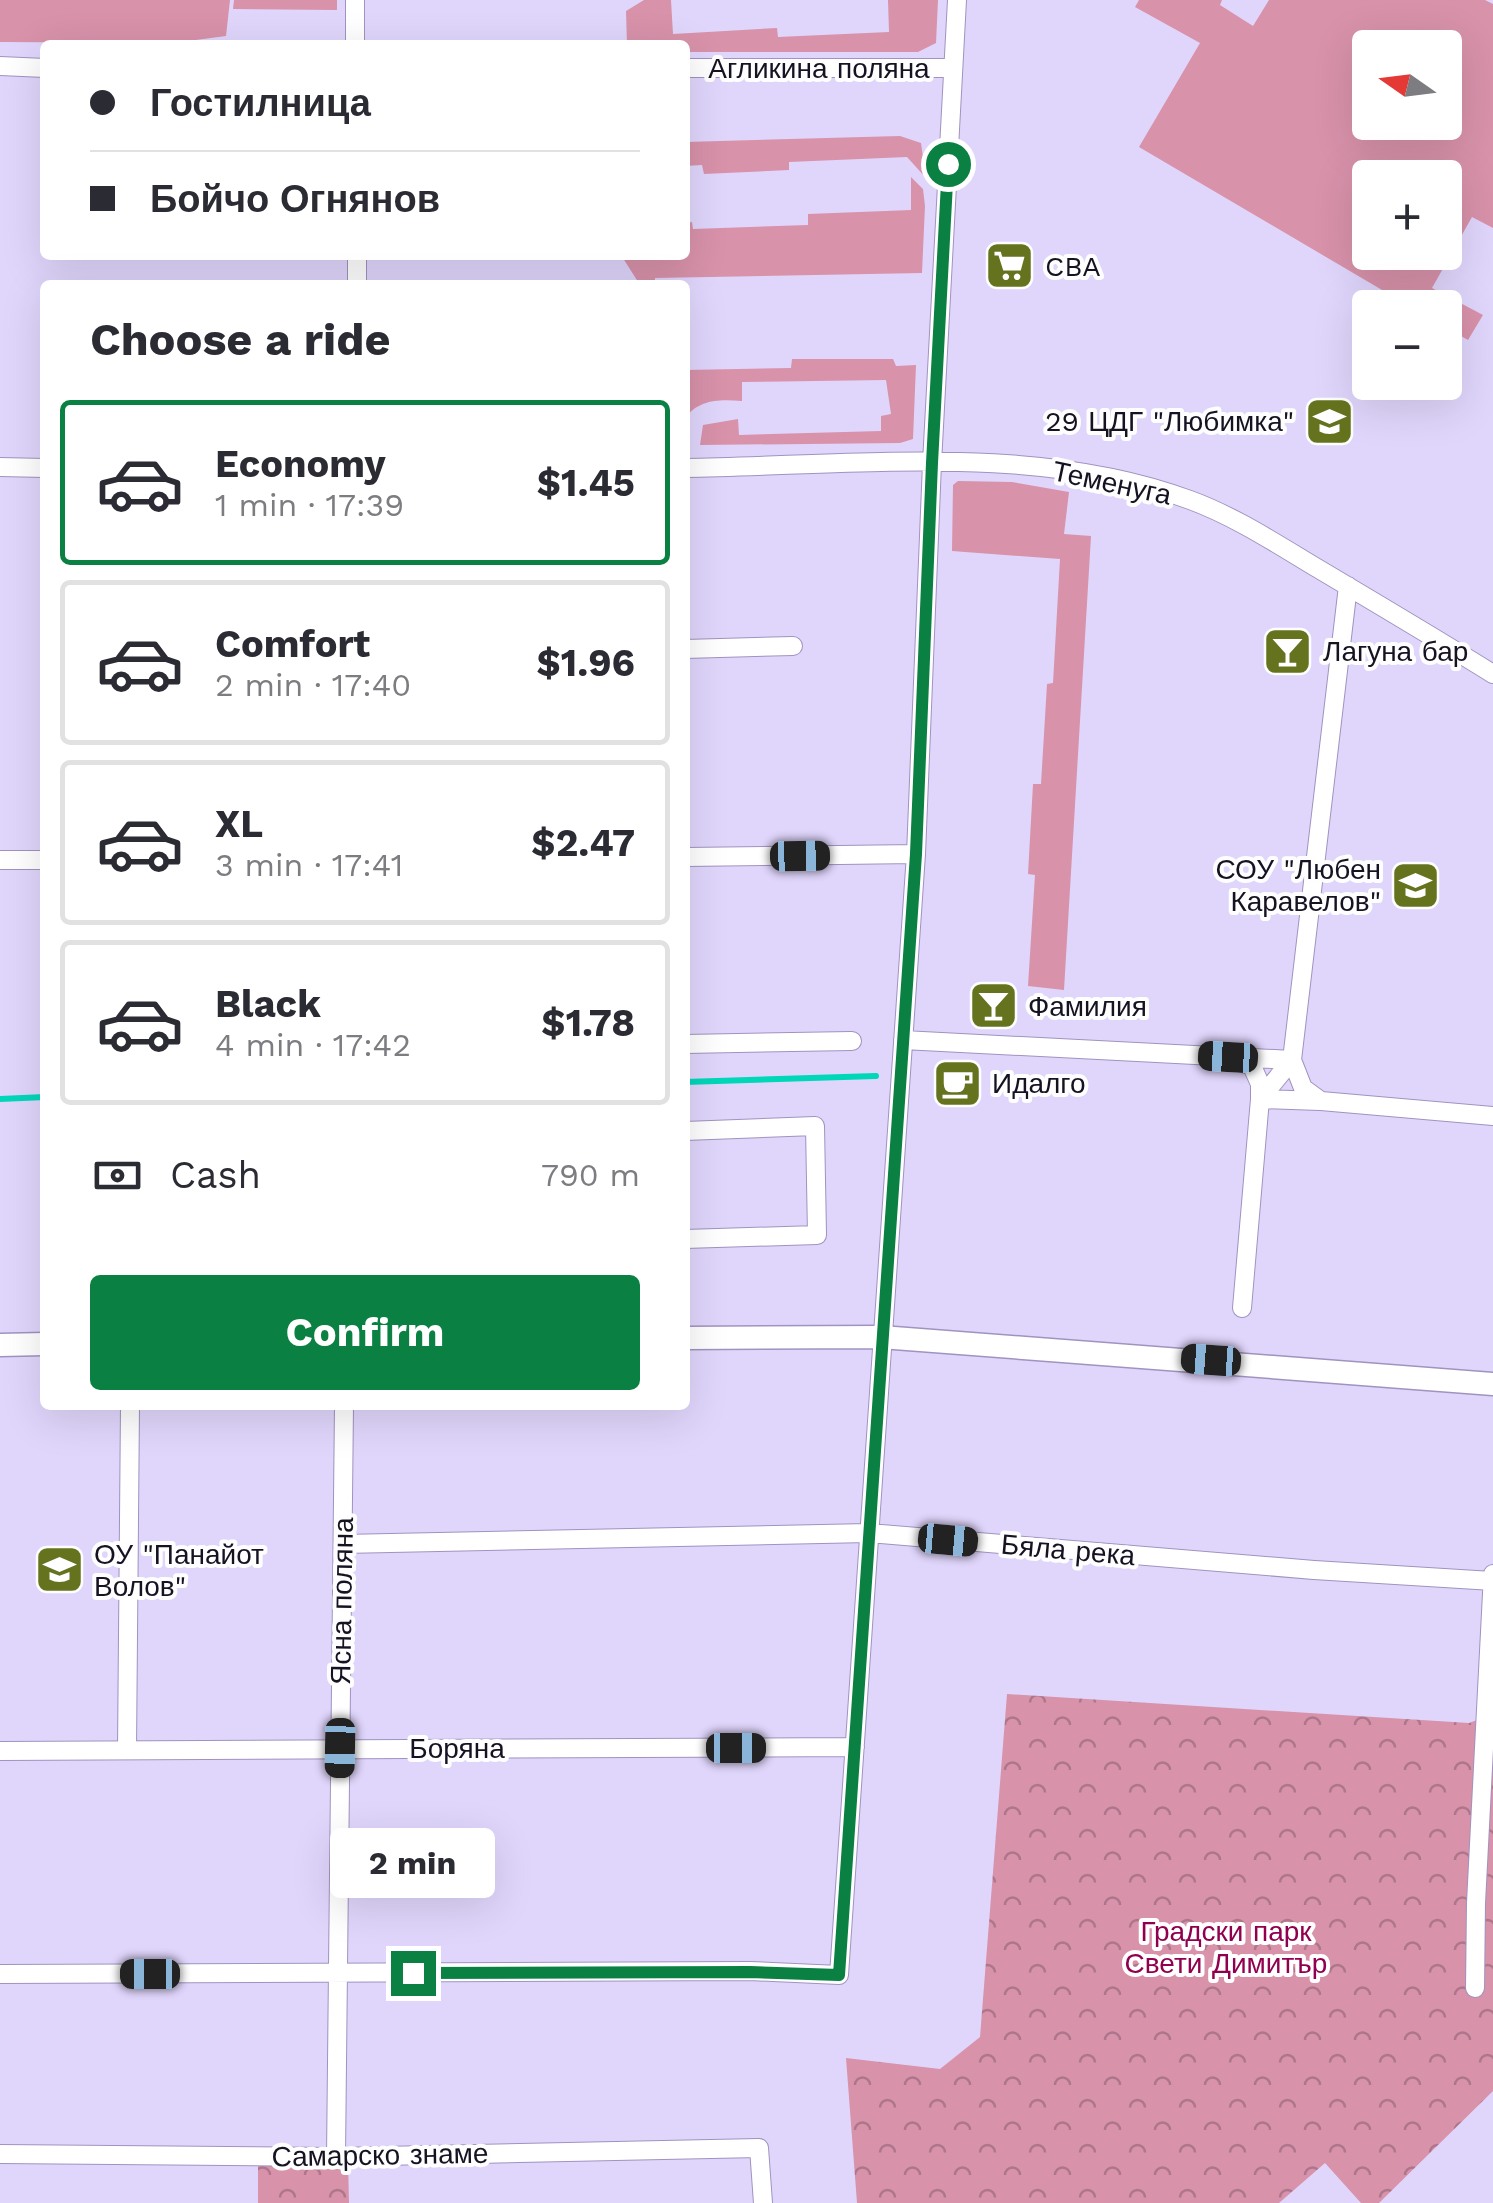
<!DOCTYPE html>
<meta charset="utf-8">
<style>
:root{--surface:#fff;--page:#f7f7f7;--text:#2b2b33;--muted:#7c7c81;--line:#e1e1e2;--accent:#0b8043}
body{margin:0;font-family:"Work Sans",sans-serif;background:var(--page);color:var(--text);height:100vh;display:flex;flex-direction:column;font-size:38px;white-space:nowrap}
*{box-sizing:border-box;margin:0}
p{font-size:32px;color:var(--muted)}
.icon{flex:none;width:55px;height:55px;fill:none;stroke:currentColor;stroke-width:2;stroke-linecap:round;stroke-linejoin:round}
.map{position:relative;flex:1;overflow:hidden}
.side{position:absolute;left:40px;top:280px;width:650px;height:1130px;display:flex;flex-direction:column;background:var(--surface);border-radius:10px;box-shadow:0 10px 40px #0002}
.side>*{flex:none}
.guide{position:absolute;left:40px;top:40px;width:650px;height:220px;border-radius:10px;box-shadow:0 10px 40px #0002;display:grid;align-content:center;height:220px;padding:0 50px;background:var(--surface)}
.needle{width:65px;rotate:284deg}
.fabs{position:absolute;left:1352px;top:30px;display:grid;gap:20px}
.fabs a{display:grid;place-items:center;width:110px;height:110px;border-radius:10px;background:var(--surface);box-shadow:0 10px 40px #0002;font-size:50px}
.end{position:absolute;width:45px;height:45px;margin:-22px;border:12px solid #0b8043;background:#fff;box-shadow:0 0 0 5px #fff}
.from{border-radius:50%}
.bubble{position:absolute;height:70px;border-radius:10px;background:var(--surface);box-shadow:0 10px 40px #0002;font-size:32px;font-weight:700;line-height:70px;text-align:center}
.car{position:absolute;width:30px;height:60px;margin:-30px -15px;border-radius:12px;box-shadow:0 0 8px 2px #0007;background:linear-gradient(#222 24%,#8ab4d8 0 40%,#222 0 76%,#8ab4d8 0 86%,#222 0)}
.guide b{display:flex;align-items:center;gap:35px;height:95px;font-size:38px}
.guide b+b{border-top:2px solid var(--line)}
.guide i{width:25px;height:25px;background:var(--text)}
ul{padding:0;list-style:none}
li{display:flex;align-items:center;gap:30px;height:165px;margin:0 20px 15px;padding:0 30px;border:5px solid var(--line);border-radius:10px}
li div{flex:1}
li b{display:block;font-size:38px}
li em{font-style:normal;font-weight:700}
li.on{border-color:var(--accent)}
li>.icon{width:90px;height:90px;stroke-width:1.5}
h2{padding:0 50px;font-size:45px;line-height:120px}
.pay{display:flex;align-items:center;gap:25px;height:110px;padding:0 50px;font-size:38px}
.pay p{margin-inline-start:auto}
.action{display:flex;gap:20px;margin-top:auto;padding:20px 50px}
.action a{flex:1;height:115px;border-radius:10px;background:var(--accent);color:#fff;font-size:40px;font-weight:700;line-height:115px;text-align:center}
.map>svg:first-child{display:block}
</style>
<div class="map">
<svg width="1493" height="2203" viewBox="0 0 1493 2203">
<defs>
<pattern id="forest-crowns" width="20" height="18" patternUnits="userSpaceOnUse" patternTransform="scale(2.5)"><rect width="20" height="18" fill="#d892aa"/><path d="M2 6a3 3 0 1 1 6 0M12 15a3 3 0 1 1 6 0" fill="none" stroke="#ae768a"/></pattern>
</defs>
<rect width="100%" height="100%" fill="#e0d6fc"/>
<!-- grass -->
<path fill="#d892aa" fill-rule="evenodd" d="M0 0H230L226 36 173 43 0 42Z
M234 0H337V10L233 9Z
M644 0H671L673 34 777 28 778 37 889 32 888 0H938L936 43 918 52H685V45H627L626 11Z
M1139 0H1222L1220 5 1253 26 1269 0H1485L1493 4V228L1472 217 1432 288 1483 315 1468 340 1445 327V308L1411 307 1139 147 1200 43 1135 7ZM1370 48H1445V122H1370ZM1370 178H1445V252H1370Z
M900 136 921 143 926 178 907 157 789 162V170L704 174 702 165 685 166V142Z
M911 177 923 189 925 206 922 273 655 278V285H640L621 255H685V223L692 222 693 229 808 225V214L911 210Z
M792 359H893L896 366 916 365 913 439 900 443 700 445 703 425 738 419 739 435 881 431V416L891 414 886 380 742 382V401C720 399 699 399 685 418V370L791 368Z
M958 481 1012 482 1069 492 1064 534 1091 536 1064 990 1028 986 1035 875 1028 874 1033 784H1041L1047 684 1053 683 1060 559 952 551 953 485Z"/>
<!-- forest -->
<path fill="url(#forest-crowns)" d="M1007 1694 1469 1723 1493 1714V2091L1379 2203H1361L1325 2163 1279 2203H857L846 2058 940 2069 980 2037Z
M348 2161 349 2203H258V2162Z"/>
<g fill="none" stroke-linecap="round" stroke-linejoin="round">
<!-- stream -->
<path stroke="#00d7b9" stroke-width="6" d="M685 1082 876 1076
M0 1099 45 1097"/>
<defs>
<path id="minor" d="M355 45V0
M0 66 45 68
M685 68H953
M357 285V255
M0 467 45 468
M685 468C847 466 1035 442 1190 500 1234 516 1277 544 1317 568 1376 603 1435 638 1493 674
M685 649 793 646
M685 857 916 854
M0 860H45
M903 1040 1292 1060 1303 1088 1321 1101 1493 1116
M685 1044 852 1041
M1238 1061 1252 1066 1260 1084V1099L1320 1101
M685 1131 815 1126 817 1235 685 1239
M1242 1308 1260 1099 1292 1060 1348 586
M343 1544 869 1533 1314 1570 1493 1581
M127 1750 130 1405
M0 1751 855 1747
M0 1974 750 1971 839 1975 916 854 932 463 957 0
M1475 1988 1476 1903 1493 1574
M0 2154 336 2157 759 2148 763 2203
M336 2157 344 1405"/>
<path id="tertiary" d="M685 1338 881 1337 1493 1384
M0 1345 45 1344"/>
</defs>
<!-- minor casing -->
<use href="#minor" stroke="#a093bf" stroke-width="20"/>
<!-- tertiary casing -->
<use href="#tertiary" stroke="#a093bf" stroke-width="25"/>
<!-- minor -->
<use href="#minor" stroke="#fff" stroke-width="18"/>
<!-- tertiary -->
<use href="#tertiary" stroke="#fff" stroke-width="22"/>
</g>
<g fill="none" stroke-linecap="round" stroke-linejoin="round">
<!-- route -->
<path stroke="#0b8043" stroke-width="12" d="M413 1973 750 1972 839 1975 916 854 932 463 948 164"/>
</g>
<!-- icons -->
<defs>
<symbol id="supermarket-square" viewBox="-11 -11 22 22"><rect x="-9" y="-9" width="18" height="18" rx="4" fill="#66731e" stroke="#fefefe"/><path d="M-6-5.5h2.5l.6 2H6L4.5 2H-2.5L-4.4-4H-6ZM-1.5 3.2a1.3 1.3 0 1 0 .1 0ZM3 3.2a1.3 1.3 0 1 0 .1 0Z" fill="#fff"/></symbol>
<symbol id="school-square" viewBox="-11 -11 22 22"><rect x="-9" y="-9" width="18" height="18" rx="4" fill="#66731e" stroke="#fefefe"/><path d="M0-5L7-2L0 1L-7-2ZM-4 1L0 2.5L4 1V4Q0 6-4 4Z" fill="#fff"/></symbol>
<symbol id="bar-square" viewBox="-11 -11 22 22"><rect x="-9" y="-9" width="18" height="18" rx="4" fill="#66731e" stroke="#fefefe"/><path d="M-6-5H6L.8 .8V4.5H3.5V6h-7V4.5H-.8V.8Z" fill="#fff"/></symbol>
<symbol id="cafe-square" viewBox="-11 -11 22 22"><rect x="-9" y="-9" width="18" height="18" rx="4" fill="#66731e" stroke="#fefefe"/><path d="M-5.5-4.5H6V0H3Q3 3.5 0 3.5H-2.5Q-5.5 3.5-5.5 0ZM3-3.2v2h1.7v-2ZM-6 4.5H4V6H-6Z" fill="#fff"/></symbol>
</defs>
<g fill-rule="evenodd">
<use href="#supermarket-square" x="982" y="238" width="55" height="55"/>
<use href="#school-square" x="1302" y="394" width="55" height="55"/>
<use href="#bar-square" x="1260" y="624" width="55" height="55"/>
<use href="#school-square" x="1388" y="858" width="55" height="55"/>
<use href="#bar-square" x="966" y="978" width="55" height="55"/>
<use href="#cafe-square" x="930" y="1056" width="55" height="55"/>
<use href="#school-square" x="32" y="1542" width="55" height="55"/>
</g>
<g text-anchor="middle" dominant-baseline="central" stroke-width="8" stroke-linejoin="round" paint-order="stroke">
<!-- street labels -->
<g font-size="28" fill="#171222" stroke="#fefefe">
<text x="819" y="68">Агликина поляна</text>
<text transform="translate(1112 483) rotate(12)">Теменуга</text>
<text transform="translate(1068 1550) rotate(5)">Бяла река</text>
<text transform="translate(342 1601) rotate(-89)">Ясна поляна</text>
<text x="457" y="1748">Боряна</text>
<text transform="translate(380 2155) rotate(-1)">Самарско знаме</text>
</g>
<!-- poi labels -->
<g font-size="28" fill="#171222" stroke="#fefefe" text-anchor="start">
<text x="1045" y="266">CBA</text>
<text x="1294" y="421" text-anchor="end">29 ЦДГ "Любимка"</text>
<text x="1323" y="651">Лагуна бар</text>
<text x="1381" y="869" text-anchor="end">СОУ "Любен<tspan x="1381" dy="32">Каравелов"</tspan></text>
<text x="1028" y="1006">Фамилия</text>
<text x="992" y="1083">Идалго</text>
<text x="94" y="1554">ОУ "Панайот<tspan x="94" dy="32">Волов"</tspan></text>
</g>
<!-- park labels -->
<g font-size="28" fill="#91004f" stroke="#fefefe">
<text x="1226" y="1931">Градски парк<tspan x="1226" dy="32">Свети Димитър</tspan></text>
</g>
</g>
</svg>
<div class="fabs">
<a><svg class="needle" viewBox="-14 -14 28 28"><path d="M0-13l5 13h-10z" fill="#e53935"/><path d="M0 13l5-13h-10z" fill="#7c7c81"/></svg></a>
<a>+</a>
<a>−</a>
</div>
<i class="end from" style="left:948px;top:164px"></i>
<i class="end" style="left:413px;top:1973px"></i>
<div class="bubble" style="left:330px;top:1828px;width:165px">2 min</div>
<i class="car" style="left:800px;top:856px;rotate:89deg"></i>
<i class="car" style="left:1228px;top:1057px;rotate:273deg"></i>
<i class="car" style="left:1211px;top:1360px;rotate:274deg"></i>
<i class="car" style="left:948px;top:1540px;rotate:95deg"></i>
<i class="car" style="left:340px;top:1748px;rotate:181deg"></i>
<i class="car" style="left:736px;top:1748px;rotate:90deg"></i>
<i class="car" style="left:150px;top:1974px;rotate:270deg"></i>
<div class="guide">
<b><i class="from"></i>Гостилница</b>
<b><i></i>Бойчо Огнянов</b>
</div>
<section class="side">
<h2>Choose a ride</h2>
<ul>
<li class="on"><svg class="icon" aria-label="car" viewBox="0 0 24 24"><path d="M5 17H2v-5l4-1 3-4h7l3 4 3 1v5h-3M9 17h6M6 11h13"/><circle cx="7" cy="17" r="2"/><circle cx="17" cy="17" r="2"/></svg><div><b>Economy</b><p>1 min · 17:39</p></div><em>$1.45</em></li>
<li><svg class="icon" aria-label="car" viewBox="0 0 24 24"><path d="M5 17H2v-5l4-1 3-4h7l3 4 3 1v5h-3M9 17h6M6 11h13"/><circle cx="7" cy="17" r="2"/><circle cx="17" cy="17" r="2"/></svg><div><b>Comfort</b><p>2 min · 17:40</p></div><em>$1.96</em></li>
<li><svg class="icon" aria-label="car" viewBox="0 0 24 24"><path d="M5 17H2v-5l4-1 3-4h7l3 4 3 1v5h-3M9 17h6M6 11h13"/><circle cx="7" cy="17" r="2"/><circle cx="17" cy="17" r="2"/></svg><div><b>XL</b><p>3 min · 17:41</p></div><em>$2.47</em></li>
<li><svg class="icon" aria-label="car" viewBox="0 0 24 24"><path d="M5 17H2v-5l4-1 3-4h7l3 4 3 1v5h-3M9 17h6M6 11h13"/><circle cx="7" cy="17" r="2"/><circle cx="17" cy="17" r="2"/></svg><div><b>Black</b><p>4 min · 17:42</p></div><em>$1.78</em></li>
</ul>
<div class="pay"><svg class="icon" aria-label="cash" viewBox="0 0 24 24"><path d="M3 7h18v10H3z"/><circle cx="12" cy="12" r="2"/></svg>Cash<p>790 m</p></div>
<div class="action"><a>Confirm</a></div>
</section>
</div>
